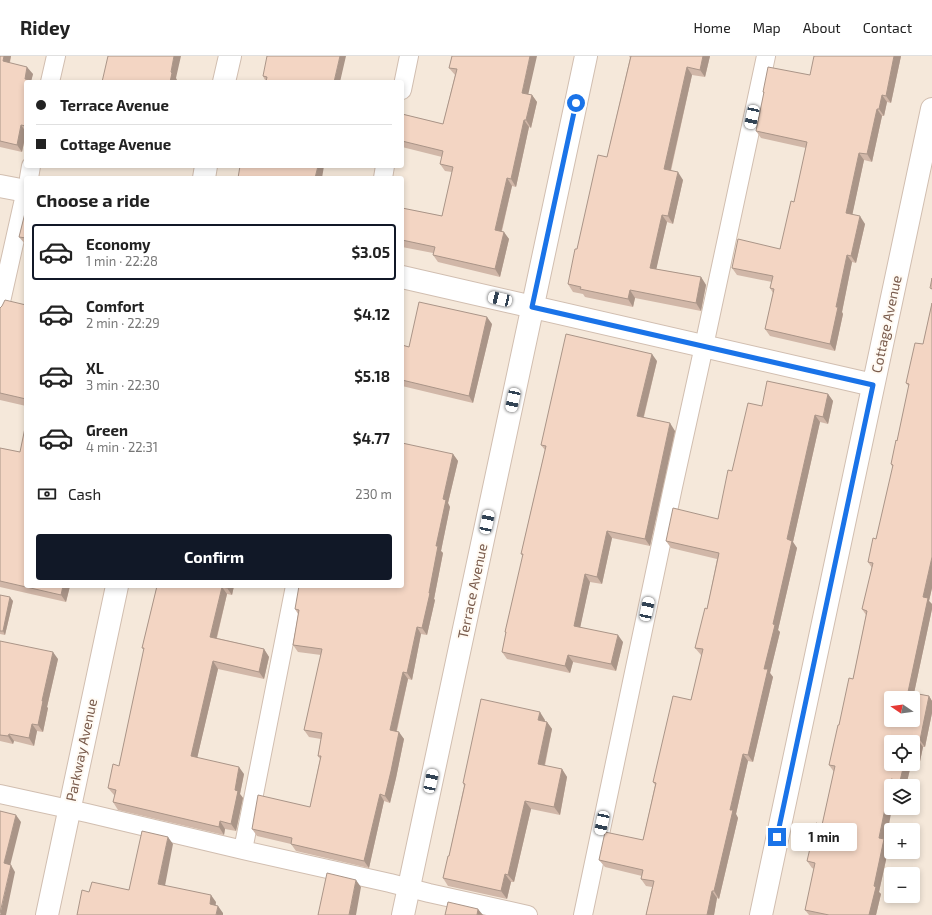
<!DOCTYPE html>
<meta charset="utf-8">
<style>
:root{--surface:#fff;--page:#f2f2f2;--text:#222;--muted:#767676;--line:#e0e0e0;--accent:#111827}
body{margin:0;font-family:"Exo 2",sans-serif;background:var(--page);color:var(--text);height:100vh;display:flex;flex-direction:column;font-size:15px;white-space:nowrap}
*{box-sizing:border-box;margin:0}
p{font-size:13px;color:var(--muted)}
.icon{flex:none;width:22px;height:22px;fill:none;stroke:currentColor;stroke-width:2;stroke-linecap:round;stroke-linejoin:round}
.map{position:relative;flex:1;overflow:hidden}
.details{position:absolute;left:24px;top:120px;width:380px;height:412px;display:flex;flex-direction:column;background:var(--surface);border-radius:4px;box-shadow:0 2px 6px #0003}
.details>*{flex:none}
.banner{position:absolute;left:24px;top:24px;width:380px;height:88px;border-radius:4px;box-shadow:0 2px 6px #0003;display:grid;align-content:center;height:88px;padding:0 12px;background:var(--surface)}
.needle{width:26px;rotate:283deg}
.fabs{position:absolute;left:884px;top:635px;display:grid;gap:8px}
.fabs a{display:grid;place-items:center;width:36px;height:36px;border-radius:4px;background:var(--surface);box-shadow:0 2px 6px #0003;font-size:20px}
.end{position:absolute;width:18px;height:18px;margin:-9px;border:5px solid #1a73e8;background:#fff;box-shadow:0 0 0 2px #fff}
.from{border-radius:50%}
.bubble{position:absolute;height:28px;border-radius:4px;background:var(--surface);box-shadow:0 2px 6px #0003;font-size:13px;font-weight:700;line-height:28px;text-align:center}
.car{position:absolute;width:12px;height:24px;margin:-12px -6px;border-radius:5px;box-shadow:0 0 3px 1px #0007;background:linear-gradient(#fff 24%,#345 0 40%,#fff 0 76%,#345 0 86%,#fff 0)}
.banner b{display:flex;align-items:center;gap:14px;height:38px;font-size:15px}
.banner b+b{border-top:1px solid var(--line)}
.banner i{width:10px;height:10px;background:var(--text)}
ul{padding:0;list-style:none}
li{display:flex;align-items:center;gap:12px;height:56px;margin:0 8px 6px;padding:0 4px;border:2px solid transparent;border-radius:4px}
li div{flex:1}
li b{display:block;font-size:15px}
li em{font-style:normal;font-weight:700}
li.active{border-color:var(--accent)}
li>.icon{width:36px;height:36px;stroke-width:1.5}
h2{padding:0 12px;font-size:18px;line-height:48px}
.pay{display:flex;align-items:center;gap:10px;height:44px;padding:0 12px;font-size:15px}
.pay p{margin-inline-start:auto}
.action{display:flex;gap:8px;margin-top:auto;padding:8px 12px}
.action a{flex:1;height:46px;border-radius:4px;background:var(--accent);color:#fff;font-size:16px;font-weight:700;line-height:46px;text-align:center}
header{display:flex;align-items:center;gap:24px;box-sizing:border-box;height:56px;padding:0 20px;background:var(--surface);border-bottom:1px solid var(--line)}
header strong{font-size:19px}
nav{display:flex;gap:22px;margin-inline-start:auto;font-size:14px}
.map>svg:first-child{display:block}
</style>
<header>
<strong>Ridey</strong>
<nav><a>Home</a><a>Map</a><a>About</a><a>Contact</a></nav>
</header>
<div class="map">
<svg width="932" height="859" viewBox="0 0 932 859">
<rect width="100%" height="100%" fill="#fdf6ec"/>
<!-- residential -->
<path fill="#f5e8da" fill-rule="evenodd" d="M0 0H932V859H0ZM26 26H402V110H26ZM26 122H402V530H26ZM891 642H913V664H891ZM891 686H913V708H891ZM891 730H913V752H891ZM891 774H913V796H891ZM891 818H913V840H891Z"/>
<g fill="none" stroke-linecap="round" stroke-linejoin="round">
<defs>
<path id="lane" d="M50 26 56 0
M402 34 409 0
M29 122 31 110
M383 122 385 110
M0 250 26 134
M0 738 87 757 243 794 390 827 429 837 528 859
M243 794 295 530
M583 859 673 431 704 290 766 0"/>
<path id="street" d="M224 26 230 0
M204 122 206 110
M0 130 26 135
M402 221 873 329
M47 859 117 530
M403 859 586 0
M761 859 932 53"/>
</defs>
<!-- lane casing -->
<use href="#lane" stroke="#d1beb0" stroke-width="20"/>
<!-- street casing -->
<use href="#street" stroke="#d1beb0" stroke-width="24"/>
<!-- lane -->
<use href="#lane" stroke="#fff" stroke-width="18"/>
<!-- street -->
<use href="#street" stroke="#fff" stroke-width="22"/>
</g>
<!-- wall -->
<path fill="#d1b7a8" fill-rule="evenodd" d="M0 0H11L10 7 33 18 31 24 26 26V78L22 96 0 91Z
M452 0 528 38 532 39 537 46 531 72 529 71 516 131 512 130 502 175 509 183 500 221 438 206 433 199V197L402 191V152L442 160 452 116 445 115 440 108 442 101 402 91V58L443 68 455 19 449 12Z
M629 0H710L705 21 692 19 671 115 683 124 673 168 667 166 656 213 701 221 706 229 701 255 635 242 633 251 585 241 583 238 573 236 568 228 577 193 607 101 630 2Z
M901 0 891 47 887 46 884 60H882L872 106 864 104 852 159 865 168 856 207 852 206 842 256 843 258 835 295 770 280 765 273 773 237 770 232 772 226 737 219 732 212 780 193 794 146 806 92 761 82 756 75 764 38 763 36 810 19Z
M263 20 340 26H266Z
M26 157V189L25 188 19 181Z
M932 247V532L929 545 932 548V553L914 637 929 640 932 645V657L925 691H923L918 715 910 713 906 730H891L886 785 889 790 879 836 881 838 876 859H809L805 854 814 813 812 812 807 805 822 769 834 716 829 709 839 669 853 623 866 559 862 553 872 512 868 506 876 483 893 412 891 408 897 385 909 331 906 327 923 288ZM913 686V708H891Z
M26 249V350L0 344V252Z
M492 268 473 347 402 330V289L409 291Z
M657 305 644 361 675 375 650 490 612 482 602 528 590 526 580 571 623 586 616 615 573 606 570 617 507 603 502 596 506 577 505 576 523 500 521 498 545 394 541 389Z
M828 338 833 345 828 368 820 366 793 486 797 492 778 574 780 576 770 617 773 621 753 706 748 705 736 758 738 762 719 843 717 842 714 859H646L652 831 646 830 641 823 642 820 605 811 599 804 643 784 655 729 653 726 691 644 702 599H701L695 592 707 553 717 503 671 492 666 485 718 463 732 415 762 350Z
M0 392 20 396 70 530 66 546 0 531Z
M453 398 458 405 448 447 450 451 441 495 443 497 434 543 435 544 427 579 421 578 412 624 408 623 397 675 404 683 396 722 390 747 384 745 369 812 296 795 291 788 257 780 252 773 310 751 320 703 318 700 321 683 309 681 304 674 321 599 298 596 293 589 298 558 295 553 402 530Z
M157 530H234L232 539 227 538 217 582 264 593 269 601 264 623 218 613 197 702 244 718 240 738 243 742 236 775 225 773 224 779 118 754 113 746 115 740 114 739 108 732 119 710 144 594 142 592Z
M0 539 13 545 5 579 0 578Z
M0 585 58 603 47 651 48 652 43 676 37 675 34 690 14 685 13 688 0 685Z
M545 664V665L547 666 552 673 545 710 562 713 567 721 560 759 531 753 514 826H511L507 843 448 830 443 822 449 800 464 730 463 727Z"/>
<!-- shaded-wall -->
<path fill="#aa9588" d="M4 0H11L8 13 3 5Z
M174 0H181L176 22 177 24V26H170L171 16Z
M340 0H346L340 26H334Z
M530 0H537L527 44 522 37Z
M703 0H710L705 21 700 14Z
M894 0H901L891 47 886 40Z
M27 11 33 18 31 26 25 23Z
M687 11 692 19 669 121 664 113Z
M532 39 537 46 531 72 526 64Z
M882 39 887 46 884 60 879 53Z
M877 53 882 60 872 106 867 98Z
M524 64 529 71 516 131 511 123Z
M21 69 26 76 22 96 17 89Z
M859 97 864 104 851 165 846 157Z
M318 110H324L322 122H315Z
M678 116 683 124 673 168 668 160Z
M507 122 512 130 500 181 495 174Z
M662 159 667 166 655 219 650 212Z
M860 160 865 168 856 207 851 200Z
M504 176 509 183 500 221 495 213Z
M847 199 852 206 842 256 843 258 835 295 830 288 836 251Z
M701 221 706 229 701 255 696 247Z
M630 234 635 242 633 251 628 243Z
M487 261 492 268 473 347 469 340Z
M652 298 657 305 642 367 637 360Z
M828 338 833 345 828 368 823 361Z
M815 359 820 366 793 486 797 492 778 574 780 576 770 617 773 621 753 706 748 699 764 613 787 483Z
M670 367 675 375 650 490 645 483Z
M453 398 458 405 448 447 450 451 441 495 443 497 434 543 435 544 427 579 422 572 429 537 443 443Z
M607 475 612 482 602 528 597 521Z
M932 501V532L929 545 932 548V553L913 642 908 636 923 541Z
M585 518 590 526 579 577 574 570Z
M63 530H70L66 546 61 539Z
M227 530H234L232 539 227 532Z
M222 531 227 538 215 588 210 581Z
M10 541 13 545 5 579 3 575Z
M417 571 421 578 412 624 407 617Z
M618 579 623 586 616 615 611 608Z
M264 593 269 601 264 623 259 616Z
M53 596 58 603 47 651 48 652 43 676 38 669 42 645Z
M568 599 573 606 570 617 565 610Z
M213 605 218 613 196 707 191 700Z
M403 616 408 623 395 681 390 674Z
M929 640 932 645V657L925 691 920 684Z
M540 656 545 664 543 671 538 664Z
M547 666 552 673 543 716 538 708Z
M32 668 37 675 34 690 29 682Z
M399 676 404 683 396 722 390 747 385 740Z
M9 678 14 685 13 688 8 680Z
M918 684 923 691 918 715 913 708V706Z
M743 698 748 705 736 758 738 762 719 843 714 835 730 754Z
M904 708H906L910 713 906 730H904L900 725Z
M239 711 244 718 240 738 243 742 236 775 231 768 235 734Z
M562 713 567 721 560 759 554 751Z
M891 723 896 730H891V752H892L886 785 889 790 879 836 881 838 876 859H869L874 830 879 782Z
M380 738 384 745 369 812 364 805Z
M525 745 531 753 514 826 508 819Z
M16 759 21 766 9 814 4 807Z
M220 765 225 773 224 779 219 771Z
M168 781 173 788 164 835 158 828Z
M11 809 15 816 6 859H0Z
M505 818 511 826 507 843 501 835Z
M356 824 361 831 356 859H349Z
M712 835 717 842 714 859H707Z
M211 839 216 846 215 855 210 848Z
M218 850 223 857V859H216Z
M478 853 483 859H477Z"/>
<!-- building -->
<path fill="#f3d5c3" stroke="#aa9588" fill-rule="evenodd" d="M0 0H4L3 5 27 11 25 23 38 26H26V70L21 69 17 89 0 85Z
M108 0H174L171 16 172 17 170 26H102Z
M267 0H340L334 26H266L267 21 263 20Z
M452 0H530L522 37 532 39 526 64H524L511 123 507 122 495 174 504 176 495 213 433 199 435 191 402 184V152L442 160 453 111 440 108 443 95 402 85V58L443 68 457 13 449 12Z
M631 0H703L700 14 687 11 664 113 678 116 668 160 662 159 650 212 701 221 696 247 630 234 628 243 580 233 581 231 568 228 575 193H577L598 99 607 101Z
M814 0H894L886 40 882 39 879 53H877L867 98 859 97 846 157 860 160 851 200 847 199 836 251H838L830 288 765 273 774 233 770 232 773 220 732 212 738 183 780 193 791 145 794 146 807 86 756 75 764 36H763L768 11 810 19Z
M240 110H318L315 122H238Z
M25 157H26V182L19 181Z
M932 222V233L930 232Z
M5 244 26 249V343L0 337V252L2 250Z
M419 246 487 261 469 340 402 324V289L409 291Z
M932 247V501L923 541 928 542 908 636 929 640 920 684H918L913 706V686H891V708H904L900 725 891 723 879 782 884 783 874 830 876 831 869 859H829L805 854 815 807 807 805 816 767 822 769 835 710 829 709 838 669H839L849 622 853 623 867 555 862 553 873 507 868 506 873 482 876 483 893 409 891 408 896 384 897 385 909 328 906 327 915 287 923 288ZM891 642H913V664H891Z
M566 278 652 298 637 360 670 367 645 483 607 475 597 521 585 518 574 570 618 579 611 608 568 599 565 610 502 596 506 576H505L523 498H521L546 390 541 389Z
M767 325 828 338 823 361 815 359 787 483 792 485 773 568 775 569 764 613H768L748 699 743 698 730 754H733L714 835H712L707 859H646L654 825 641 823 643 814 599 804 605 776 643 784 656 727 653 726 673 640 691 644 703 593 695 592 705 552 707 553 719 497 666 485 673 452 718 463 728 414 732 415 748 347 762 350Z
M26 367V530H63L61 539 0 525V392L20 396Z
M402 387 453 398 443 443 446 444 436 490H438L429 537H430L422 572 417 571 407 617 403 616 390 674 399 676 391 715 385 740 380 738 364 805 291 788 292 782 252 773 258 739 310 751 321 700H318L322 677 304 674 322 593 293 589 299 554 295 553 299 530H402Z
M157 530H227V532L222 531 210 581 264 593 259 616 213 605 191 700 239 711 235 734 238 735 231 768 220 765 219 771 113 746 116 734 108 732 113 708 119 710 144 592H142Z
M0 539 10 541 3 575H0Z
M0 585 53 596 42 645H43L38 669 32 668 29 682 9 678 8 680 0 679Z
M481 643 540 656 538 664 547 666 538 708 562 713 554 751 525 745 508 819 505 818 501 835 443 822 448 800H449L465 728 463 727Z
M0 755 16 759 4 807 11 809 0 857Z
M142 775 168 781 158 828 211 839 210 848 218 850 216 859H77L82 834 89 836 92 826 129 834Z
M327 817 356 824 349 859H318Z
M448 846 478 853 477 859H445Z"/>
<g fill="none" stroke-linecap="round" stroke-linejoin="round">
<!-- route -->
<path stroke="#1a73e8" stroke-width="5" d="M576 47 532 251 873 329 777 781"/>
</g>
<g text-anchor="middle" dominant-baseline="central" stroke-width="4" stroke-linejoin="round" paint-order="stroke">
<!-- street labels -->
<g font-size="14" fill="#7a5c4d" stroke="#fffaf3">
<text transform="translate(886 268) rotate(-78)">Cottage Avenue</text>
<text transform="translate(472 535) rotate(-78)">Terrace Avenue</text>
<text transform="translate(81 694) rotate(-78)">Parkway Avenue</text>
</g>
</g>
</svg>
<div class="fabs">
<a><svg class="needle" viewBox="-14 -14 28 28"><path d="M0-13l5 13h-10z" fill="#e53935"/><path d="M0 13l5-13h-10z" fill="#767676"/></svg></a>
<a><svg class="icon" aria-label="locate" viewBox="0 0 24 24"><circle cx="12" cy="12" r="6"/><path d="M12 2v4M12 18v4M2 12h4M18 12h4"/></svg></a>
<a><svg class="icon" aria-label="layers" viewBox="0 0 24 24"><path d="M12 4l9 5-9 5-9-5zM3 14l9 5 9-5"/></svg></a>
<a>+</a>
<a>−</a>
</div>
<i class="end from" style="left:576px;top:47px"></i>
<i class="end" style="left:777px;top:781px"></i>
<div class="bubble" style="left:791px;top:767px;width:66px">1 min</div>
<i class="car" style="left:752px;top:61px;rotate:192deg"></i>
<i class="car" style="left:500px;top:243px;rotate:283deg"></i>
<i class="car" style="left:513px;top:344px;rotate:192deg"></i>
<i class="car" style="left:487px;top:466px;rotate:12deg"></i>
<i class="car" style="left:647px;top:553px;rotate:12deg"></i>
<i class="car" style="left:431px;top:725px;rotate:12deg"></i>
<i class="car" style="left:602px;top:767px;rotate:192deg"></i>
<div class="banner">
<b><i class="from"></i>Terrace Avenue</b>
<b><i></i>Cottage Avenue</b>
</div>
<section class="details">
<h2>Choose a ride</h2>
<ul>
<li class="active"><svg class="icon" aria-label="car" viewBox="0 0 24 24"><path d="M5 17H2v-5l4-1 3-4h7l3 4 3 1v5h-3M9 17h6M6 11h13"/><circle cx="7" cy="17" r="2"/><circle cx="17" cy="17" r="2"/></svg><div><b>Economy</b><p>1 min · 22:28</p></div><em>$3.05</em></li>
<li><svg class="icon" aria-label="car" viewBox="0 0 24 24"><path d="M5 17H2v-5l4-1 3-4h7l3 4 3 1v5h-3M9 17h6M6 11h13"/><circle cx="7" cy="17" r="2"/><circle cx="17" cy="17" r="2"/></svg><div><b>Comfort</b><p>2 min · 22:29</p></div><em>$4.12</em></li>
<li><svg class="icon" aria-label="car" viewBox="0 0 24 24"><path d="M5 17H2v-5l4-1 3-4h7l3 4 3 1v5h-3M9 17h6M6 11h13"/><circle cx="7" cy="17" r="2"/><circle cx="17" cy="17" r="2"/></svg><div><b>XL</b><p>3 min · 22:30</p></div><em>$5.18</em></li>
<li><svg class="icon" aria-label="car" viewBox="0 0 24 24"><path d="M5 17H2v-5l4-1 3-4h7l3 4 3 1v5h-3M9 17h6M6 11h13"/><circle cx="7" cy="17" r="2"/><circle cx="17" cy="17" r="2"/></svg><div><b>Green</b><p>4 min · 22:31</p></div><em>$4.77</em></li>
</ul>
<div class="pay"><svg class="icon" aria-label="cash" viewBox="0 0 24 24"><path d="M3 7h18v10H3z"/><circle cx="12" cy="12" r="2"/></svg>Cash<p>230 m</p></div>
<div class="action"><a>Confirm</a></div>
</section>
</div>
